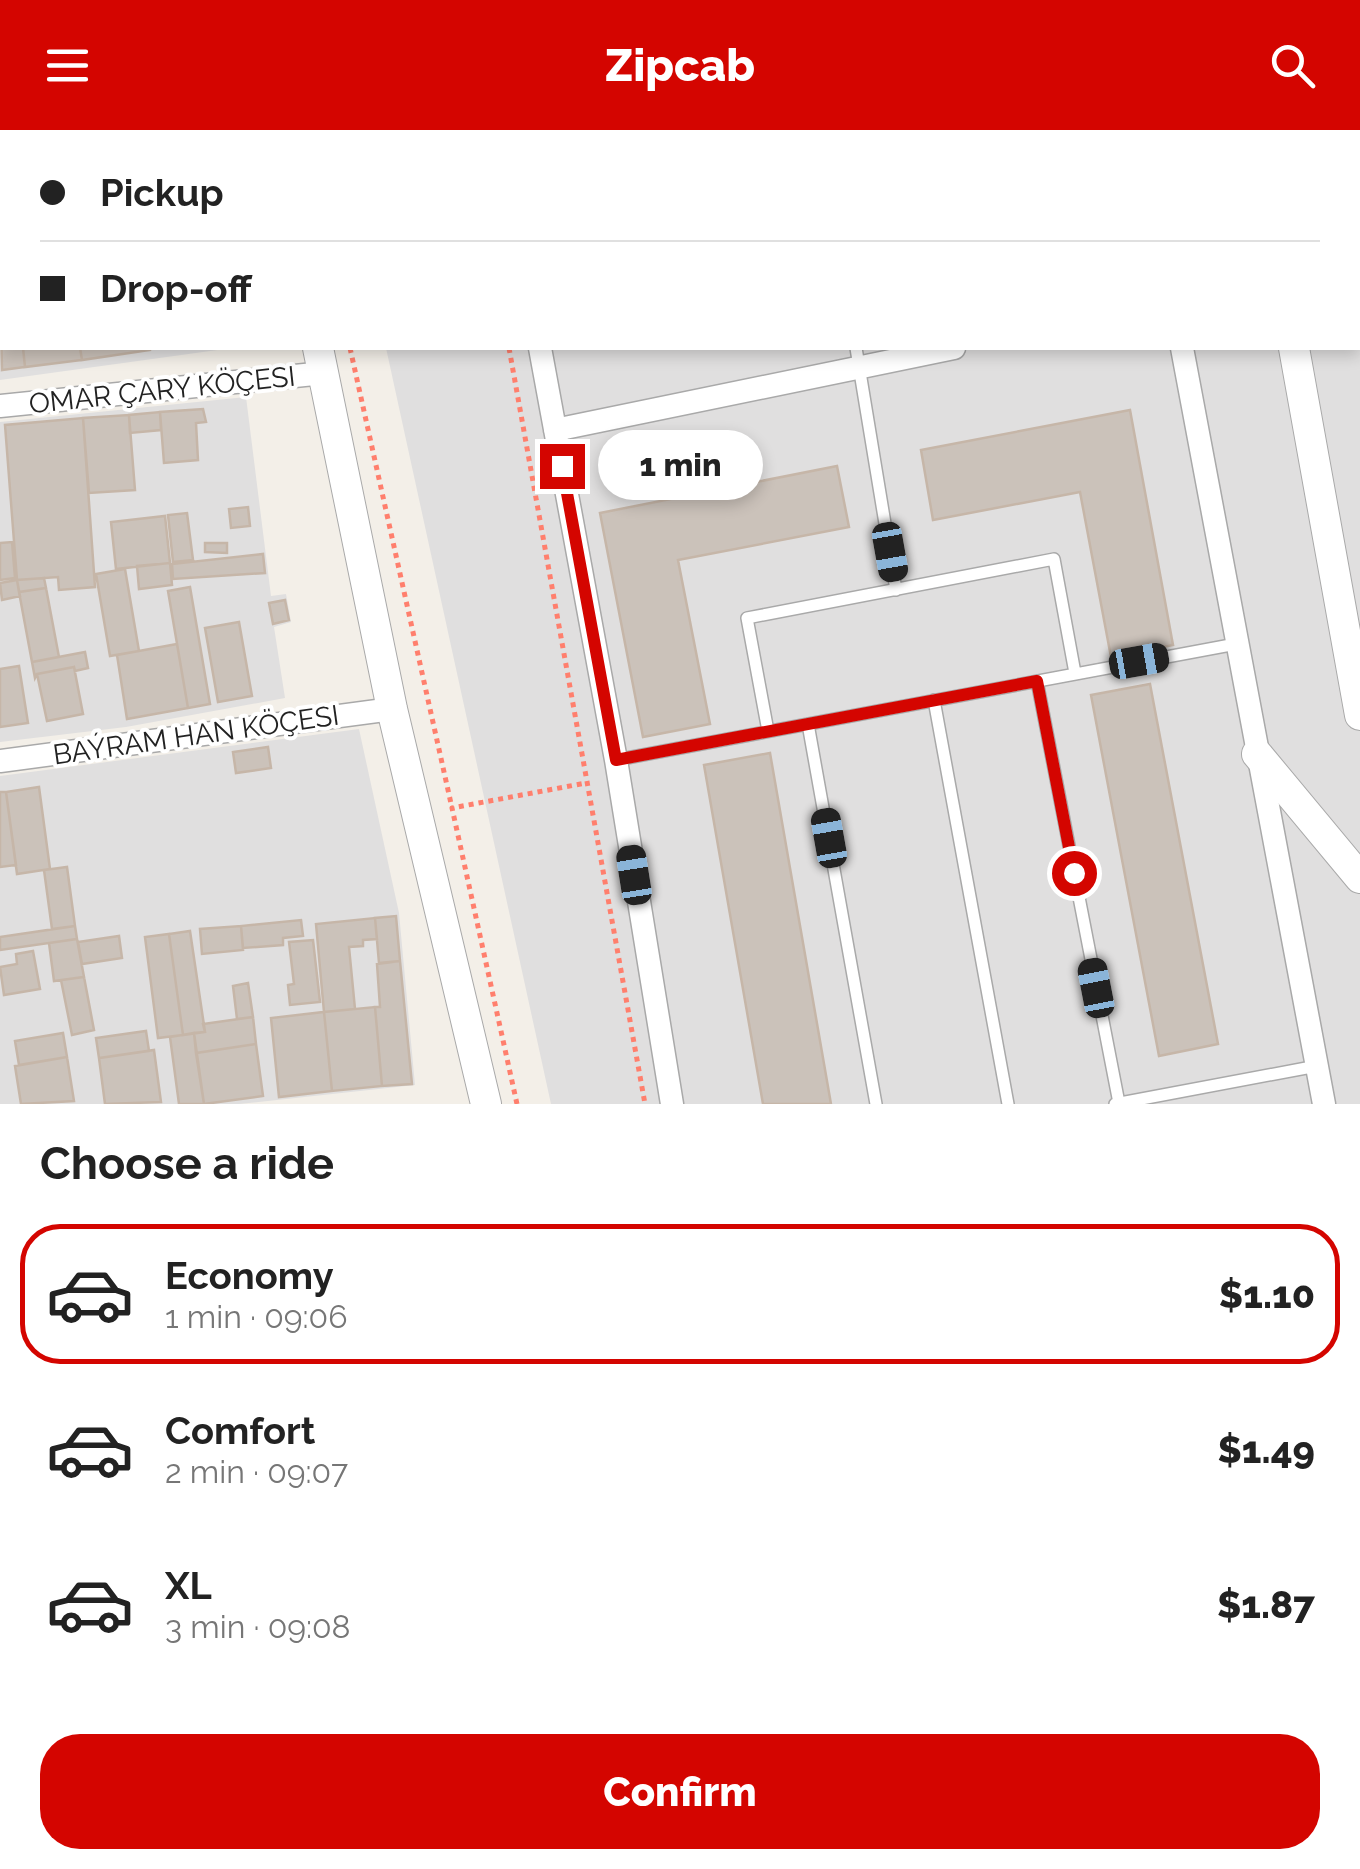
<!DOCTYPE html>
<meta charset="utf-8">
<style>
:root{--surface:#fff;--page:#f2f2f2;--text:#222;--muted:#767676;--line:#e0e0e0;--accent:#d40500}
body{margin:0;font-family:Raleway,sans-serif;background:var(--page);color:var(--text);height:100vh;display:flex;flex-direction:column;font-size:38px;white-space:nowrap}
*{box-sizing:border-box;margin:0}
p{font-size:32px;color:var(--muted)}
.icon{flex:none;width:55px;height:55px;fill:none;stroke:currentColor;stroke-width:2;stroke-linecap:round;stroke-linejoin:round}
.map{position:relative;height:974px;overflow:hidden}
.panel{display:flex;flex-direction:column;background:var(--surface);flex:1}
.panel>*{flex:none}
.banner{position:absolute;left:0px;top:0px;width:1360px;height:220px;box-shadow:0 5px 15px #0003;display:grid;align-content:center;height:220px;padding:0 40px;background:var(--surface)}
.end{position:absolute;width:45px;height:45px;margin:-22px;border:12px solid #d40500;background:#fff;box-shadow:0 0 0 5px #fff}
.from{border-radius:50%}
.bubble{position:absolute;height:70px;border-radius:35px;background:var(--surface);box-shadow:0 5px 15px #0003;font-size:32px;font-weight:800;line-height:70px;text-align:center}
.car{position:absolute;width:30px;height:60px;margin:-30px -15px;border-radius:12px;box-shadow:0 0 8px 2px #0007;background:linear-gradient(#222 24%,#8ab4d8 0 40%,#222 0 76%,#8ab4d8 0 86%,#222 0)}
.banner b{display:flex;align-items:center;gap:35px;height:95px;font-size:38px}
.banner b+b{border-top:2px solid var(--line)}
.banner i{width:25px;height:25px;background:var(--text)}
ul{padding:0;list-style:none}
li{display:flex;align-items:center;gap:30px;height:140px;margin:0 20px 15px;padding:0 20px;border:5px solid transparent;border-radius:40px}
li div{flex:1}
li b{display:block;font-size:38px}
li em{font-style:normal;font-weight:800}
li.active{border-color:var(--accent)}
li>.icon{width:90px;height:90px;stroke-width:1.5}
h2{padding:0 40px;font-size:45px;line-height:120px}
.cta{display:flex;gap:20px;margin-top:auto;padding:20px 40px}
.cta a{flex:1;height:115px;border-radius:40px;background:var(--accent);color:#fff;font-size:40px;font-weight:800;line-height:115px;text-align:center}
header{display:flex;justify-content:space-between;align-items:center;height:130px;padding:0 40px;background:var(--accent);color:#fff;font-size:45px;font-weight:800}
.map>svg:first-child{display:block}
</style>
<header><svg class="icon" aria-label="menu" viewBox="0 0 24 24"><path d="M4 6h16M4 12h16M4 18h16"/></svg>Zipcab<svg class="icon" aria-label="search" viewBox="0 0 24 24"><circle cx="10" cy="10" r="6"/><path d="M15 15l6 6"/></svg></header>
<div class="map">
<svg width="1360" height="974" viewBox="0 0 1360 974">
<rect width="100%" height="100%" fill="#f3efe8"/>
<!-- residential -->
<path fill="#e0dfdf" d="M0 0 196 2H2V218H232L0 250Z
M339 0H1360V974H551L386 218H1358V2Z
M246 267 271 466 286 464 291 492 274 497 285 568 126 597 0 612V292Z
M359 599 399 783 415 955 239 974H0V646Z"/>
<!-- building -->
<path fill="#cbc2ba" stroke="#c6b6a8" stroke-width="2.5" d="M532 0H601L602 2H532Z
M1010 0H1075V2H1010Z
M0 148H2V218H23L25 237 2 240Z
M23 218H80L82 230 25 237Z
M80 218H150V220L82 230Z
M203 279 206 292 196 293 198 330 164 333 160 282Z
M1130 280 1173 515 1111 527 1080 362 933 390 921 320Z
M160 282 161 300 130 303 129 285Z
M129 285 135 360 89 363 83 288Z
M83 288 95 457 59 460 58 447 17 450 5 295Z
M837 336 849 397 678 430 710 594 643 607 600 383Z
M248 377 250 396 231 398 229 379Z
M187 383 193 430 173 432 168 385Z
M165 386 170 433 116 439 111 392Z
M12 412 15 448 0 450V413Z
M205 413H227V423L205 422Z
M263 424 265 443 173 449 172 434Z
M170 433 172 455 139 459 137 436Z
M125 439 139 521 110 526 96 444Z
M44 448 46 458 19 462 17 450Z
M17 450 20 466 2 470 0 453Z
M190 457 210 574 188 578 168 461Z
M46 458 59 527 32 532 19 462Z
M285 470 289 490 273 494 269 473Z
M239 492 252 566 218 572 205 498Z
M177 514 188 578 127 589 117 525Z
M85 522 88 538 75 541 74 537 37 544 35 548 32 532Z
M19 536 28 593 0 597V539Z
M74 537 83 584 47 591 37 544Z
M1150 554 1218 914 1159 926 1091 565Z
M268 617 271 638 236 643 233 622Z
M770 623 831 974H763L704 635Z
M39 657 50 739 17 744 6 662Z
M0 662H6L16 735 0 737Z
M67 737 75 796 52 799 44 740Z
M396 786 400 831 379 833 375 788Z
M375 788 377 809 363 810V816L349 817 355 879 324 882 316 794Z
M301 790 303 806 283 808V815L243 818 241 796Z
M75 796 77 809 0 820V807Z
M241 796 243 820 202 824 200 799Z
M190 801 205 902 183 905 169 804Z
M169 804 183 905 158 908 145 807Z
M119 806 122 828 82 834 78 812Z
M77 809 84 847 54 851 49 813Z
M313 810 320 872 290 875 288 855 294 854 289 812Z
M33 821 40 859 4 865 0 837 17 834 16 824Z
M400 831 412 954 382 956 375 877H380L377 834Z
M84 847 94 900 72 905 61 850Z
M248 853 253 887 237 889 233 856Z
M375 877 382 956 332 961 324 882Z
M324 882 332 961 279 967 271 888Z
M253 887 256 914 196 923 194 903 205 902 203 894Z
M146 901 149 921 99 928 96 908Z
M63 903 67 927 19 935 15 911Z
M194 903 204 974H179L170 907Z
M256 914 263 966 204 974 196 923Z
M154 920 161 972 105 974 99 928Z
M67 927 74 971 21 974 15 936Z"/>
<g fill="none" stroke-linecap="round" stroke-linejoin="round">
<defs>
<path id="service" d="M661 0 662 2
M946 2 960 0
M856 218 896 460
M1037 551 1119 973
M934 570 1008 974
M808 594 876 974
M768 601 747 488 1054 429 1075 543
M616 630 1236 514
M1115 974 1317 936"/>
<path id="minor" d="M500 0V2
M1145 0V2
M540 218 616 630 672 974
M1182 218 1324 974
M0 276 324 243
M555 300 954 218
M0 631 392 579"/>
<path id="tertiary" d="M270 0 271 2
M1255 0V2
M318 218 392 579 486 974
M1294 218 1360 585
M1257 624 1360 748"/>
</defs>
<!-- service casing -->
<use href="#service" stroke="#a9a9a9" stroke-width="14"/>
<!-- minor casing -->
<use href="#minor" stroke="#a9a9a9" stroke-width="25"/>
<!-- tertiary casing -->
<use href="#tertiary" stroke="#a9a9a9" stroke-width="32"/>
<!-- path -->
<path stroke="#ff7f6d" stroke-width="5" stroke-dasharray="5 5" stroke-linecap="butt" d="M317 0V2
M469 0 470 2
M403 2 416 0
M350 218 452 678
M509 218 645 974
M517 974 452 678 586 653"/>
<!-- service -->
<use href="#service" stroke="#fff" stroke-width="11"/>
<!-- minor -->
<use href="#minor" stroke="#fff" stroke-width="22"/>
<!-- tertiary -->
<use href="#tertiary" stroke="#fff" stroke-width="30"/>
</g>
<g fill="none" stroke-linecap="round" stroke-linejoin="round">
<!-- route -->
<path stroke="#d40500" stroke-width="12" d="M562 336 616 630 1037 551 1074 743"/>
</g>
<g text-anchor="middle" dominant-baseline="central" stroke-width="8" stroke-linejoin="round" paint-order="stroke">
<!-- street labels -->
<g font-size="28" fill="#222" stroke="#fff">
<text transform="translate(162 260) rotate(-6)">OMAR ÇARY KÖÇESI</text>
<text transform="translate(196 605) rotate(-8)">BAÝRAM HAN KÖÇESI</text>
</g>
</g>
</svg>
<i class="end from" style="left:1074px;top:743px"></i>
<i class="end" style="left:562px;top:336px"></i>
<div class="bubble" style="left:598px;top:300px;width:165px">1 min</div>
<i class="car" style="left:890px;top:422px;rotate:170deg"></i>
<i class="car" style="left:1139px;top:531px;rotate:80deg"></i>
<i class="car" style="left:829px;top:708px;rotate:350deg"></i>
<i class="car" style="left:634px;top:745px;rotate:351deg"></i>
<i class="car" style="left:1096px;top:858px;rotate:349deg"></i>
<div class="banner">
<b><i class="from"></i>Pickup</b>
<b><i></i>Drop-off</b>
</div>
</div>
<section class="panel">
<h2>Choose a ride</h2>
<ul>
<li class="active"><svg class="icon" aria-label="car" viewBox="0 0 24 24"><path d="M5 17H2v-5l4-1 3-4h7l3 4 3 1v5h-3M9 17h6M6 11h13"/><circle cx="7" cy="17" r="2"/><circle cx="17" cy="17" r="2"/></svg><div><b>Economy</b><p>1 min · 09:06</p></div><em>$1.10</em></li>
<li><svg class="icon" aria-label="car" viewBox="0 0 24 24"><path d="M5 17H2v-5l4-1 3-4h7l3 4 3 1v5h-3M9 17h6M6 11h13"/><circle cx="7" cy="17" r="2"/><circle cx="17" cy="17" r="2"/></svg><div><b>Comfort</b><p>2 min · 09:07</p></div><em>$1.49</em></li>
<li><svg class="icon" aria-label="car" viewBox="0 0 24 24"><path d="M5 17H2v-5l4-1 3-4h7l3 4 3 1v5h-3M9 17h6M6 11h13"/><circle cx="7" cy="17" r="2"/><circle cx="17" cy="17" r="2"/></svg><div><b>XL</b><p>3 min · 09:08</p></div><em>$1.87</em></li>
</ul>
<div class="cta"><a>Confirm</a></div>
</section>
